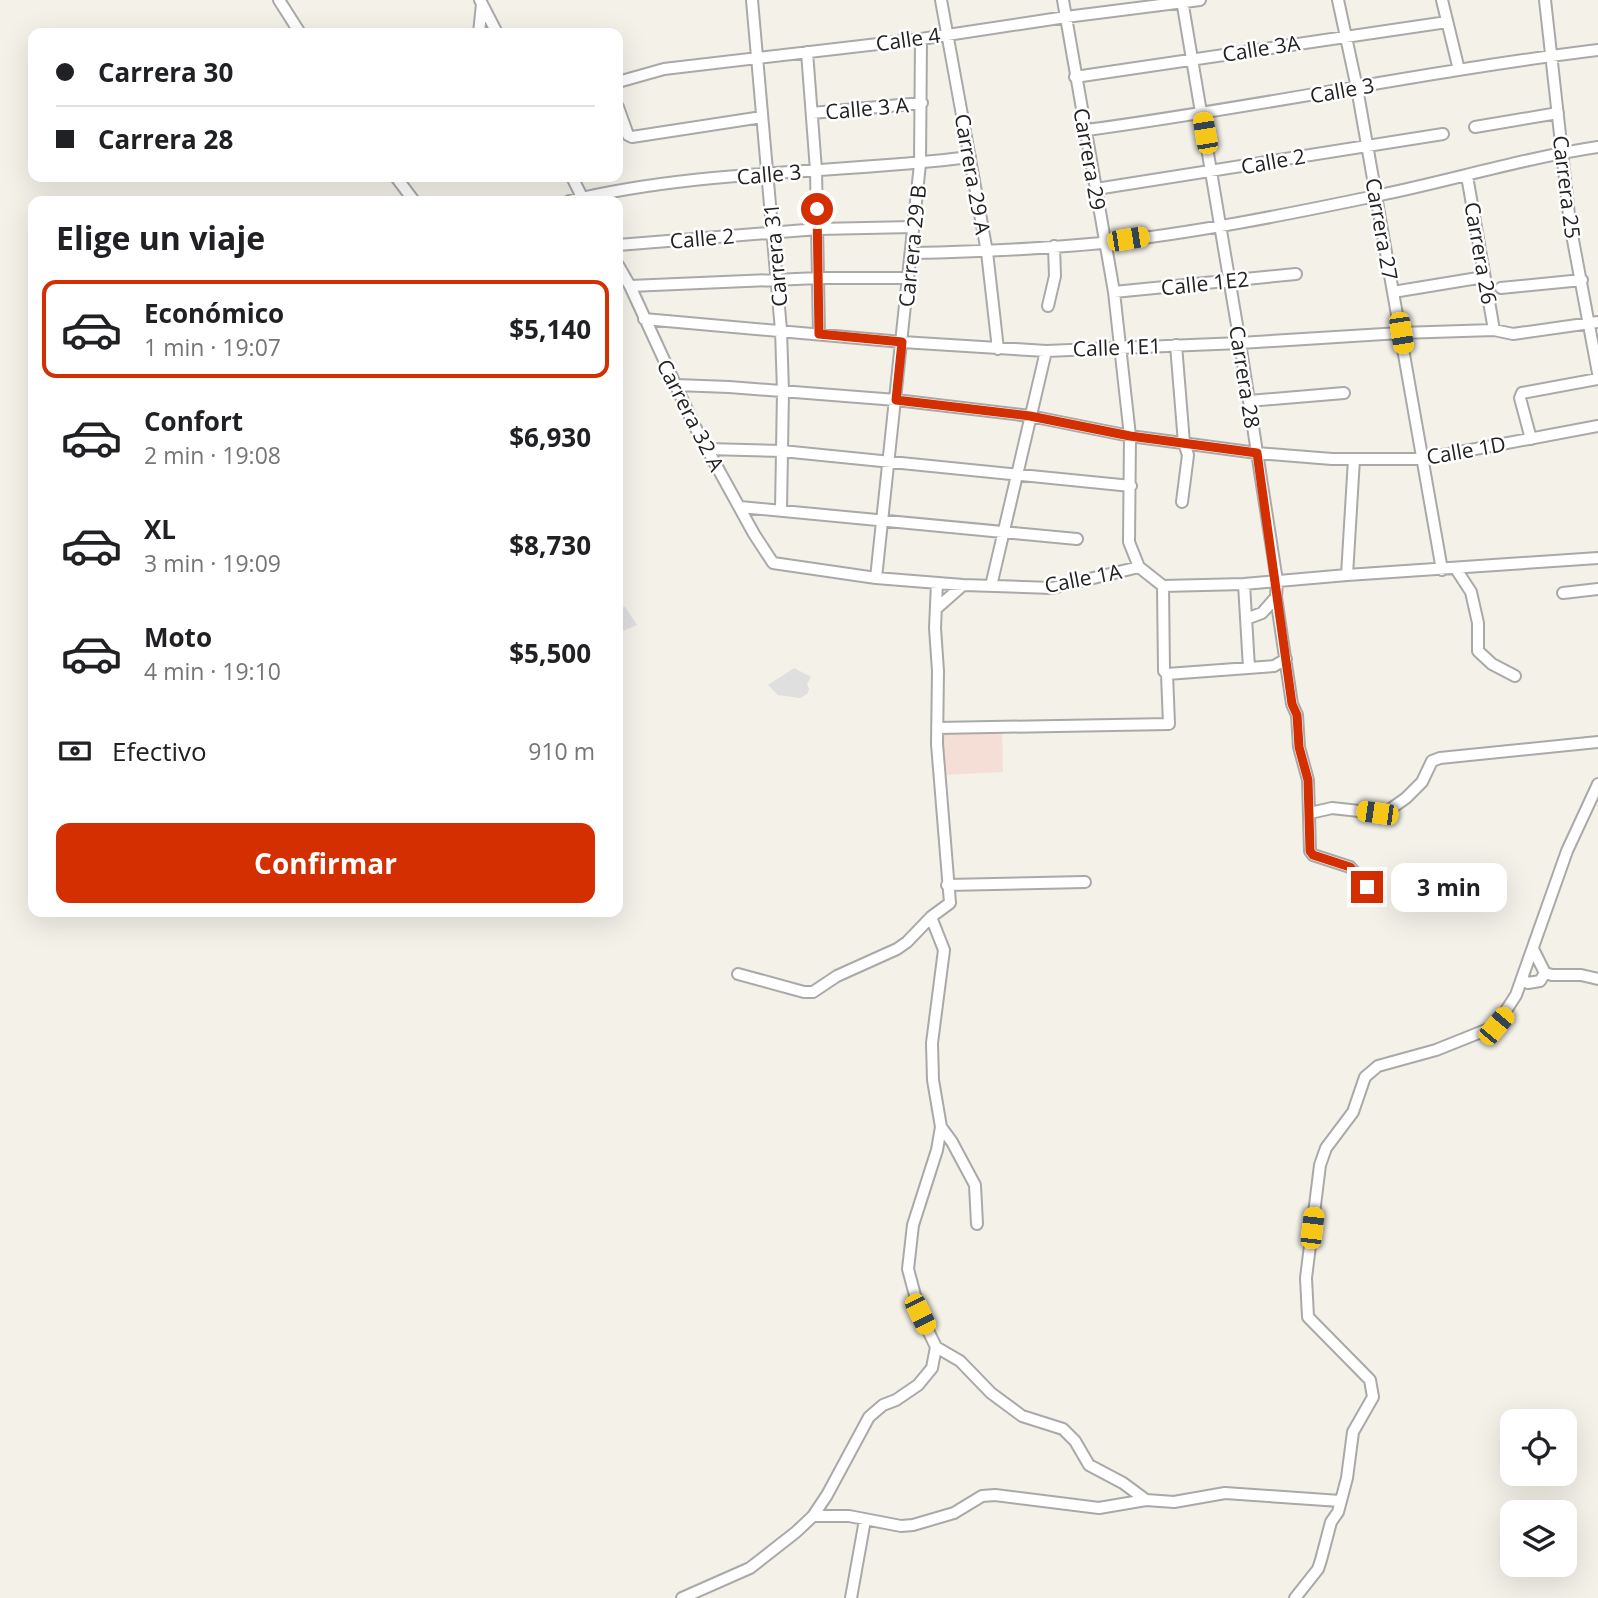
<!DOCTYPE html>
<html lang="es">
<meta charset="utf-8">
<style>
:root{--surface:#fff;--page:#f2f2f2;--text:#202124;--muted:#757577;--line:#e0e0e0;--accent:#d32f00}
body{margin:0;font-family:"Open Sans",sans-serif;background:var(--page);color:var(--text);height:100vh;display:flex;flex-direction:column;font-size:26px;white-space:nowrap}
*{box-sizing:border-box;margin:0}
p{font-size:23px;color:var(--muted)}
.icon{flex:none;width:38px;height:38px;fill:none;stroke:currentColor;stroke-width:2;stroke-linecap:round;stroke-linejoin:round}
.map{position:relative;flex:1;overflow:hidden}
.sheet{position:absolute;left:28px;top:196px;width:595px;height:721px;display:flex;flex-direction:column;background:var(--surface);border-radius:14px;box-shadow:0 7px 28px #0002}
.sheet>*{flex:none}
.guide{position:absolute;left:28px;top:28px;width:595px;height:154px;border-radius:14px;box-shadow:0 7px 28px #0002;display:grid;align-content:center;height:154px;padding:0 28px;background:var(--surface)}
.buttons{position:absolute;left:1500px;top:1409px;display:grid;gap:14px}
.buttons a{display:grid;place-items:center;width:77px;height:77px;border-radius:14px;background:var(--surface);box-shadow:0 7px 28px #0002;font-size:35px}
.end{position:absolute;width:32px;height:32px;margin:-16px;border:9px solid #d32f00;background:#fff;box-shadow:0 0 0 4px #fff}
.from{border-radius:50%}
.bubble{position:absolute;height:49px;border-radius:14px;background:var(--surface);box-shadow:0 7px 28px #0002;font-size:23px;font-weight:700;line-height:49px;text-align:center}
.car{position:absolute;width:21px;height:42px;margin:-21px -10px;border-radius:9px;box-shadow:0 0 5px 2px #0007;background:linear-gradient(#f5c518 24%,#345 0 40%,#f5c518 0 76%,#345 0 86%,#f5c518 0)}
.guide b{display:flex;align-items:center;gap:24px;height:66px;font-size:26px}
.guide b+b{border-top:2px solid var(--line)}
.guide i{width:18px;height:18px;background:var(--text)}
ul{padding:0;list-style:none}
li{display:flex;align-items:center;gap:21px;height:98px;margin:0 14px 10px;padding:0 14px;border:4px solid transparent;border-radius:14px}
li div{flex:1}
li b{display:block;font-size:26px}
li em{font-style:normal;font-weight:700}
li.current{border-color:var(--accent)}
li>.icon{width:63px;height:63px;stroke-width:1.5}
h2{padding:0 28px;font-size:32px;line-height:84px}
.pay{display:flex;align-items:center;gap:18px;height:77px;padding:0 28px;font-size:26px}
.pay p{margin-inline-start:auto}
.cta{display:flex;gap:14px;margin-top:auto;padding:14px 28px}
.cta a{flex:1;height:80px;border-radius:14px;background:var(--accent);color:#fff;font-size:28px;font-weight:700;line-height:80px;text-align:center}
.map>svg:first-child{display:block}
</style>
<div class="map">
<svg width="1598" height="1598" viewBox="0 0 1598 1598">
<rect width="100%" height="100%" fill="#f3f1e8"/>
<!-- residential -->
<path fill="#e0dfdf" d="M618 607H625L637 625 618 633Z
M794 668 811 677 807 684 809 689 807 694 800 698 778 695 768 685Z"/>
<!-- commercial -->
<path fill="#f4ded6" d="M1002 729 1003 772 943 775 941 730Z"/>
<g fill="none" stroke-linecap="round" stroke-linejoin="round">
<defs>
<path id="minor" d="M279 0 300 33
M480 0 497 33
M752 0 781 330 783 391 781 510
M941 0 987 252 998 349
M1063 0 1114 292 1130 436 1129 542 1139 567
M1182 0 1240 343 1277 581 1276 597 1292 704 1297 715 1299 747 1308 780 1310 851 1313 855 1350 867 1367 886
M1338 0 1357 88 1442 570
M1442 0 1459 70
M1545 0 1570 224 1598 373
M479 33 482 4
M807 52 816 170 819 334
M1075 77 1447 22
M618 82 664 69 921 39 1066 17 1200 0
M618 107 628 135 632 137 762 117
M812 113 922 103
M1475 127 1558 113
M1087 130C1258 107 1427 71 1598 50
M1467 176 1494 330
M396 177 414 201
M572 177 584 201
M1096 189 1443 134
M569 201C700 169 837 174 970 157
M618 245 818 229 913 227
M911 253C975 252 1039 249 1102 243 1195 233 1289 214 1380 195 1453 180 1524 158 1598 147
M618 265 630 286 694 425 754 534 773 563 876 578 963 585 1052 588 1139 567 1163 586 1244 584 1347 575 1598 558
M630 286 819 278H908
M1501 288 1582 280
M1114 292 1296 274
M1393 292 1484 277
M1048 306 1055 276 1054 246
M644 319 902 342 1046 351 1240 343 1400 333 1494 330 1513 334 1598 322
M1176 345 1184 443 1188 455 1182 502
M676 385 729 387 896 400 1030 416 1130 436 1257 453 1332 459H1422L1598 426
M1249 401 1344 393
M1531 439 1520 398 1522 393 1598 379
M707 449 782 451 1131 486
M740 507 1077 539
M1456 569 1471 592 1478 623V651L1492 664 1515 676
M1347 575 1354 459
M876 578 920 164 921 39
M1244 584 1249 668
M991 586 1046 351
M1563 593 1598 589
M937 608 963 585
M1246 619 1262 613 1276 597
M1167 674 1274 666 1286 659
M937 728 1169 724 1167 674 1164 671 1163 586
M1310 813 1332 808 1377 813 1389 810 1406 798 1422 782 1432 761 1440 758 1598 742
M947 885 1085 882
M1533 949 1545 973 1552 975H1581L1598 979
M738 974 804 992H813L837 976 897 949 907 942 931 917 950 903 937 744 938 671 935 628 937 583
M1522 979 1528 983 1540 981 1545 973
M941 1127 952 1142 975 1185 977 1224
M936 1347 960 1361 991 1393 1022 1416 1063 1429 1075 1441 1089 1465 1123 1483 1146 1500
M813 1516H849L901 1526 913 1525 954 1513 982 1496 995 1495 1099 1508 1146 1500 1174 1502 1225 1493 1340 1501
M682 1598 750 1568 796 1532 813 1516 827 1495 869 1417 883 1405 896 1400 918 1385 932 1368 936 1347 920 1314 908 1269 913 1225 937 1150 941 1127 933 1080 932 1043 944 950 931 917
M851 1598 865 1520
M1295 1598 1318 1569 1321 1560 1331 1522 1338 1512 1347 1478 1353 1432 1373 1397 1370 1380 1308 1317 1306 1278 1320 1165 1326 1148 1353 1112 1365 1077 1378 1066 1436 1050 1496 1026 1516 995 1567 851 1598 784"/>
</defs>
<!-- minor casing -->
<use href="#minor" stroke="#a9a9a9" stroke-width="14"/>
<!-- minor -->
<use href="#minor" stroke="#fff" stroke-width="10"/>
</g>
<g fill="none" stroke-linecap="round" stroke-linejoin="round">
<!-- route -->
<path stroke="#d32f00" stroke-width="9" d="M817 209 819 334 902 342 896 400 1030 416 1130 436 1257 453 1292 704 1297 715 1299 747 1308 780 1310 851 1313 855 1350 867 1367 887"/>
</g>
<g text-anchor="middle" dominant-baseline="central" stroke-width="5" stroke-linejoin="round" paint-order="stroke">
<!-- street labels -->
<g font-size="21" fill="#222" stroke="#fff">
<text transform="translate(908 39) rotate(-8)">Calle 4</text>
<text transform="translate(1261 48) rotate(-9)">Calle 3A</text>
<text transform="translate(1342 90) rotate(-10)">Calle 3</text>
<text transform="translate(867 108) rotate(-5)">Calle 3 A</text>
<text transform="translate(1090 159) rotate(80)">Carrera 29</text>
<text transform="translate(1273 161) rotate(-10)">Calle 2</text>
<text transform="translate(769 174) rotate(-5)">Calle 3</text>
<text transform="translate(973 174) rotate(80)">Carrera 29 A</text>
<text transform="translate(1567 187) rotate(83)">Carrera 25</text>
<text transform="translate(1382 229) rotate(80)">Carrera 27</text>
<text transform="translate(702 238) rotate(-5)">Calle 2</text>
<text transform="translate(912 246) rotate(-84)">Carrera 29 B</text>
<text transform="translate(1481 253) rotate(80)">Carrera 26</text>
<text transform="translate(775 255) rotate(-95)">Carrera 31</text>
<text transform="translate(1205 283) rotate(-6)">Calle 1E2</text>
<text transform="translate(1117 347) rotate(-2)">Calle 1E1</text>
<text transform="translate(1245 377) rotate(81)">Carrera 28</text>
<text transform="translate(691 415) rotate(63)">Carrera 32 A</text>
<text transform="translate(1466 450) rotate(-10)">Calle 1D</text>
<text transform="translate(1083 578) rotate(-11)">Calle 1A</text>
</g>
</g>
</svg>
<div class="buttons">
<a><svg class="icon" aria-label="locate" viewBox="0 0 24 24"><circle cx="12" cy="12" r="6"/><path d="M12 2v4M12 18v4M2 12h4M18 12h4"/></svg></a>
<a><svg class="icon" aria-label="layers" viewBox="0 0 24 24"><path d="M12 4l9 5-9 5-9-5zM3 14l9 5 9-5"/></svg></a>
</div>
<i class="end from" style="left:817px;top:209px"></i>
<i class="end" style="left:1367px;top:887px"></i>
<div class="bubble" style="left:1391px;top:863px;width:116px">3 min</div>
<i class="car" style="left:1205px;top:133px;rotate:350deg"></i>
<i class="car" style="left:1128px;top:239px;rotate:81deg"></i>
<i class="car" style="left:1401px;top:333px;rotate:171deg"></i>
<i class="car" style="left:1377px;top:813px;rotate:278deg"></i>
<i class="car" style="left:1496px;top:1026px;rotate:40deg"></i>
<i class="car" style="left:1312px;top:1228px;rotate:7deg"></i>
<i class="car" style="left:920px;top:1314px;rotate:154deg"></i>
<div class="guide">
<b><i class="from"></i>Carrera 30</b>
<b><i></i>Carrera 28</b>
</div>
<section class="sheet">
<h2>Elige un viaje</h2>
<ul>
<li class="current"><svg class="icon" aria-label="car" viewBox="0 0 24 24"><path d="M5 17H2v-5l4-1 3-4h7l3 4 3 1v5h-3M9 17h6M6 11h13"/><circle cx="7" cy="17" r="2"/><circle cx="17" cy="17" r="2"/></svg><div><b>Económico</b><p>1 min · 19:07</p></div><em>$5,140</em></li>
<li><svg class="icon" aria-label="car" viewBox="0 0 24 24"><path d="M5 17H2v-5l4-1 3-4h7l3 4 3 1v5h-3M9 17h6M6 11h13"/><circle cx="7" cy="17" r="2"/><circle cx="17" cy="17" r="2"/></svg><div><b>Confort</b><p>2 min · 19:08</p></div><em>$6,930</em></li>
<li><svg class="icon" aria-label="car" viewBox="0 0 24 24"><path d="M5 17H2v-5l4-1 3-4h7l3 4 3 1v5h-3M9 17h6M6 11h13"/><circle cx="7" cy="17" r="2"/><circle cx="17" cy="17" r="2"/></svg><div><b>XL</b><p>3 min · 19:09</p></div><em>$8,730</em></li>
<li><svg class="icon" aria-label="car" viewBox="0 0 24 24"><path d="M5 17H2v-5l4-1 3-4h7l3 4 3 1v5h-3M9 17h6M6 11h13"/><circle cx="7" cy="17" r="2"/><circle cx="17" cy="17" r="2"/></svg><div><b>Moto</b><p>4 min · 19:10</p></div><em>$5,500</em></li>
</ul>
<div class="pay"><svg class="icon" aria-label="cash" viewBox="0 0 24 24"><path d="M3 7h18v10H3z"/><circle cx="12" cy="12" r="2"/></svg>Efectivo<p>910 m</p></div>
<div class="cta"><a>Confirmar</a></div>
</section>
</div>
